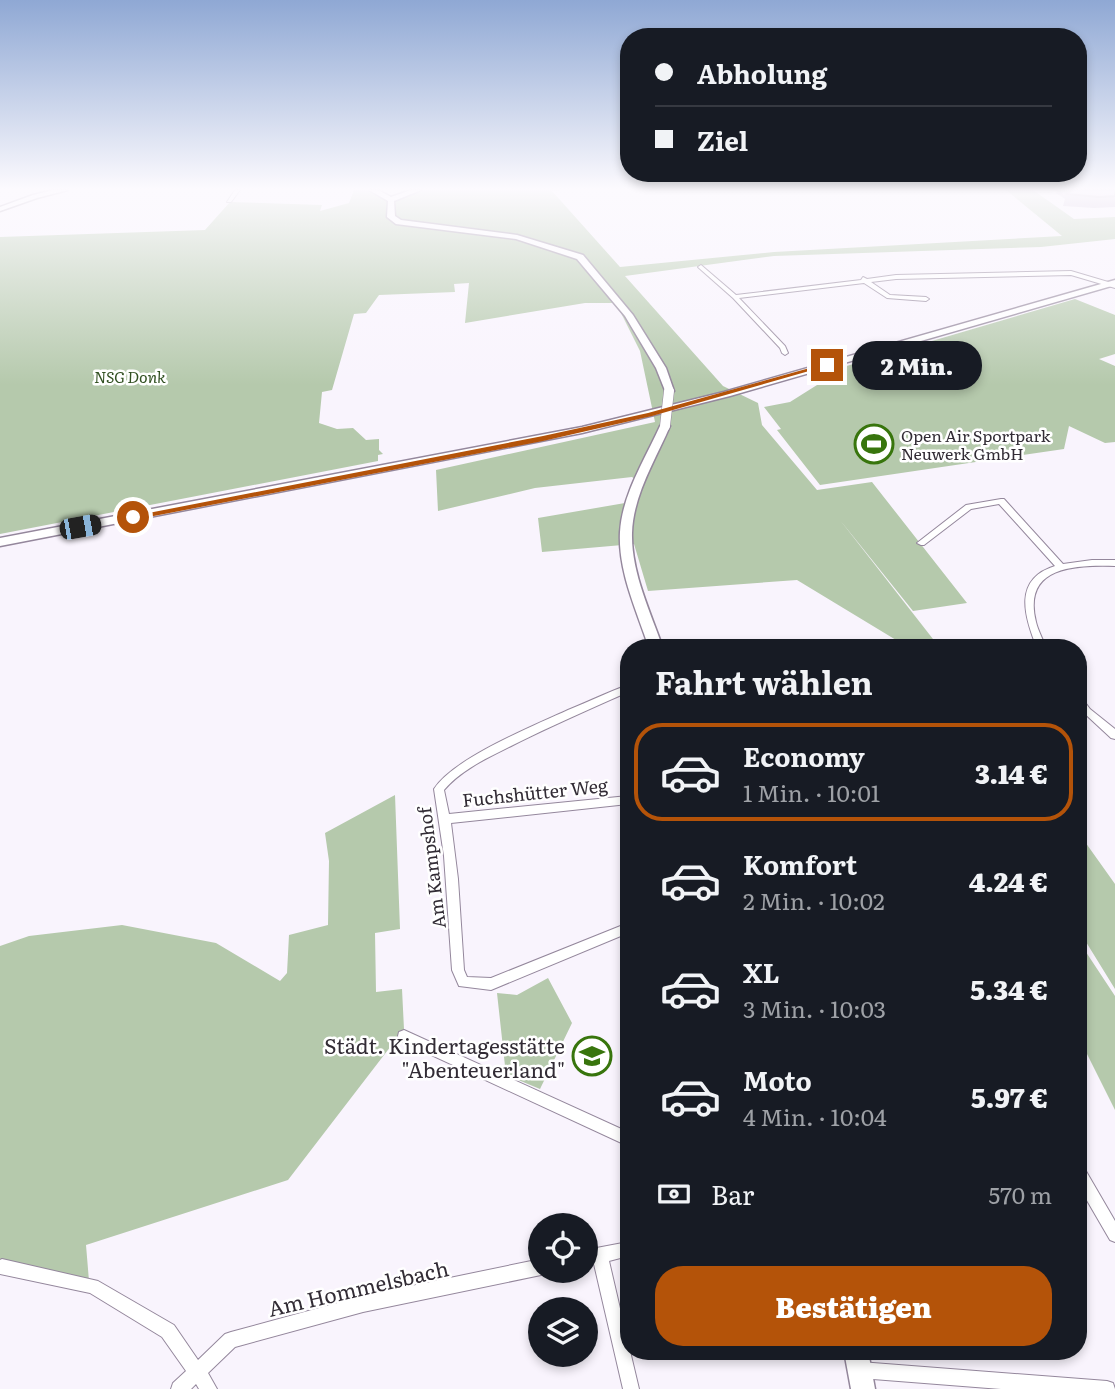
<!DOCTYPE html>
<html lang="de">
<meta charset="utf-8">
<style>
:root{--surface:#171b24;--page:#242831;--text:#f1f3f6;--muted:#9ea1a6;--line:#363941;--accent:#b45309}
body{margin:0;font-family:Literata,serif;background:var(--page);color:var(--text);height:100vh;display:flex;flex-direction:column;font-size:26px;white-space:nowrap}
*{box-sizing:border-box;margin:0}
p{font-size:23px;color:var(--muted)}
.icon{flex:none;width:38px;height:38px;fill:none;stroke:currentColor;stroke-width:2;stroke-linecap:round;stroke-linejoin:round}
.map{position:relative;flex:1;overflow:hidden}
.panel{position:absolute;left:620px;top:639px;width:467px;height:721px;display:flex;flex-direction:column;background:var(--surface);border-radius:28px;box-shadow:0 4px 10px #0003}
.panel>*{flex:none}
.guide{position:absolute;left:620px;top:28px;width:467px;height:154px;border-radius:28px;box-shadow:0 4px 10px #0003;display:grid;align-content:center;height:154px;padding:0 35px;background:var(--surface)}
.fabs{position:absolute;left:528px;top:1213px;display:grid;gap:14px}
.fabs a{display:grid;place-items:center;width:70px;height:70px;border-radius:50%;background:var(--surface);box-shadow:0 4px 10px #0003;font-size:35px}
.end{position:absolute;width:32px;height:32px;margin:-16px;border:9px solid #b45309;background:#fff;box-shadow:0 0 0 4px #fff}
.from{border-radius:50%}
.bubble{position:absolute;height:49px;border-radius:24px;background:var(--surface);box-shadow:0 4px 10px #0003;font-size:23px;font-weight:800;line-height:49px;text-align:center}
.car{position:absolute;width:21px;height:42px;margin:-21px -10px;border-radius:9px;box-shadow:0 0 5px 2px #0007;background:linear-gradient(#222 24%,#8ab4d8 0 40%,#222 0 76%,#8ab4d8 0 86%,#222 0)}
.guide b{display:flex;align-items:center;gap:24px;height:66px;font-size:26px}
.guide b+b{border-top:2px solid var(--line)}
.guide i{width:18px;height:18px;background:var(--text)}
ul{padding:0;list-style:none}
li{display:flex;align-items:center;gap:21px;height:98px;margin:0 14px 10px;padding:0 21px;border:4px solid transparent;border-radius:28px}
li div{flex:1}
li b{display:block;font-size:26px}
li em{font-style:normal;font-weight:800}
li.active{border-color:var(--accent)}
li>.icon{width:63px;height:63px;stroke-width:1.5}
h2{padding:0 35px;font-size:32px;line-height:84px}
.pay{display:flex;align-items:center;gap:18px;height:77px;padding:0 35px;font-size:26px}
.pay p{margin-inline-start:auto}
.cta{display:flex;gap:14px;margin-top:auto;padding:14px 35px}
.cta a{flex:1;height:80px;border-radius:28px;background:var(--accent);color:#fff;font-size:28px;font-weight:800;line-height:80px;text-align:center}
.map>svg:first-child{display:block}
</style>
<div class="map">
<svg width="1115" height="1389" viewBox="0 0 1115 1389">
<rect width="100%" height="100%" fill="#f9f4fd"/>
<!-- green -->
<path fill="#b5c9ac" d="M354 190H365L389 202 422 190H562L552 191 620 267 774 252 1062 236 1006 190H1033L1074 219 1115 217V239L1041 247 774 256 625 276 723 386 758 403 762 425 817 490 872 482 967 603 913 611 840 520 940 648 904 647 901 643 797 580 648 591 634 544 542 552 538 518 625 503 635 479 632 477 535 488 438 511 436 470 655 422 640 351 616 303H585L465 323 469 283 454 284 455 292 379 295 366 313 354 314 332 390 322 392 319 423 337 429 353 428 366 440 379 439V450L383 454 378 455V461L0 534V237L205 230 230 202 322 205 320 211 349 203Z
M1075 299 1115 315V354L1099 359 1115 366V442L1105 443 1069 426 1064 449 820 485 777 430 781 429 764 407 790 402 817 385 809 377Z
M395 795 400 929 375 933 376 992 402 989 404 1029 288 1180 86 1245 89 1281 0 1260V946L29 936 122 925 216 943 280 981 287 973 289 935 328 925 329 861 325 833Z
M1078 832 1115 884V989L1078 929Z
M1078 940 1115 996V1110L1078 1036Z
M548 978 572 1023 540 1089 506 1075 497 993 517 995Z"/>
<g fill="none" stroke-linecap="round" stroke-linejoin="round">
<defs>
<path id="street" d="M235 190H240L231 202H227Z
M701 265 736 295 861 280 863 277 867 279 896 275 1071 271 1115 284V288L1071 275 896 279 871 282 890 295 926 297 929 299 926 301 887 298 864 283 739 298 785 346 788 353 785 355 782 353 780 348 733 298 699 268 698 267Z
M1001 499H1004L1063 564 1092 560H1115V566C1075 565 1022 566 1036 622 1038 631 1043 639 1046 648H1037C1024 616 1013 579 1055 566L999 504 971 509 924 545H921L917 543 966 505Z
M628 685V692C590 709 551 726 513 745 489 757 462 769 444 790L449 814 628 796V804L451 823 458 879 464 970 467 977 491 978 628 923V933L491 990 459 986 452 970 444 856 434 789C454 758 533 726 568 710 588 702 608 692 628 685Z
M1078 696 1081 697 1090 709 1115 729V739L1111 738 1084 713 1078 706Z
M404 1030 628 1132V1146L399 1040 398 1036 399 1032Z
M1078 1164 1083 1166 1115 1221V1242L1110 1240 1078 1185Z
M628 1242V1256L609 1261 628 1343V1351H630L639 1389H623L594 1264 586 1266V1250Z
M2 1259 98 1281 174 1325 198 1360 225 1334 231 1332 363 1296 541 1259V1270H547L541 1275 363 1312 235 1347 208 1373 217 1389H199L196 1384 191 1389H171L173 1383 186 1371 162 1337 90 1293 0 1274V1260Z
M860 1362 1107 1381 1113 1383 1115 1389H1001L860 1378 854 1376 852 1370 854 1364Z"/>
<path id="secondary" d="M53 190H68L37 198 0 211V207L33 195Z
M369 190H378L391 197 411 190H421L394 201 395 216 401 220 517 235 583 255 633 315 666 368 674 391 666 393 656 368 625 316 577 259 516 239 396 224 387 217 388 201Z
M1115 280V285L730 396 582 433 0 546V538L582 427 724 392Z
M665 423 670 426C656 459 633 495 632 533 631 572 650 611 663 648H649C637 611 618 572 620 532 622 495 645 459 660 426Z
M844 1351H868L875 1389H851Z"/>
</defs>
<!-- street casing -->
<use href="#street" stroke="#94879c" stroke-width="2"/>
<!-- secondary casing -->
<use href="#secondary" stroke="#94879c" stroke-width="3"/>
<!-- street -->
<use href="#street" fill="#fff" fill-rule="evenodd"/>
<!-- secondary -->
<use href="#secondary" fill="#fff" fill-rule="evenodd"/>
<defs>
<path id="secondary-bridge" d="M665 426 669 391"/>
</defs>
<!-- secondary-bridge casing -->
<use href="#secondary-bridge" stroke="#94879c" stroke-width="11" stroke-linecap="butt"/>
<!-- secondary-bridge -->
<use href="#secondary-bridge" stroke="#fff" stroke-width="10"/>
</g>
<!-- wall -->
<path fill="#c0aecc" d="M1057 190H1115V207L1094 208 1063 206 1065 199 1056 193Z"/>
<!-- building -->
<path fill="#dfcaed" stroke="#9c8da6" stroke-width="2" d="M1071 190H1115V196L1099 197 1067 194Z"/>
<!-- sky -->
<linearGradient id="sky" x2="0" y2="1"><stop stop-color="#8fa8d4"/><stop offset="0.49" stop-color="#fcfafe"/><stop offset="1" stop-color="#fcfafe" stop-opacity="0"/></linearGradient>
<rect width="1115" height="385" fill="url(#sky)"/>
<!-- route -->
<path fill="#b45309" d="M824 364 830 365 652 416 543 441 133 520 128 517 543 436 648 413Z"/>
<!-- icons -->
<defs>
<symbol id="stadium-ring" viewBox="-11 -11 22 22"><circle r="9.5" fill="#fff" stroke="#38750d" stroke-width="1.5"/><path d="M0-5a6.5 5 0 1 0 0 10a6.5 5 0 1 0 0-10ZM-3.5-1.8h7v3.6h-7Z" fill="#38750d"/></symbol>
<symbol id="school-ring" viewBox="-11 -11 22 22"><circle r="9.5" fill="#fff" stroke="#38750d" stroke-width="1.5"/><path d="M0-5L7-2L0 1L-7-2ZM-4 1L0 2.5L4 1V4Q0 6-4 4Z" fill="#38750d"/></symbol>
</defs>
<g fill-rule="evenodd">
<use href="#stadium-ring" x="852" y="422" width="44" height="44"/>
<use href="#school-ring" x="570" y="1034" width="44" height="44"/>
</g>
<g text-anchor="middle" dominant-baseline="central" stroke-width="5" stroke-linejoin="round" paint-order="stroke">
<!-- far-park labels -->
<g font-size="16" font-style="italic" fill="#315021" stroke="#fff">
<text x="130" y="376">NSG Donk</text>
</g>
<!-- far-poi labels -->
<g font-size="16" fill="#322c35" stroke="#fff" text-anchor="start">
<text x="901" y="435">Open Air Sportpark<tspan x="901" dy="18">Neuwerk GmbH</tspan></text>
</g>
<!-- street labels -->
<g font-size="18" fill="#322c35" stroke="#fff">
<text transform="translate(535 792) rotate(-6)">Fuchshütter Weg</text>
<text transform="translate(431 868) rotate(-97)">Am Kampshof</text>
</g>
<!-- near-poi labels -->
<g font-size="21" fill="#322c35" stroke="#fff" text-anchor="end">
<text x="565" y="1044">Städt. Kindertagesstätte<tspan x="565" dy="24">"Abenteuerland"</tspan></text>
</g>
<!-- near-street labels -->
<g font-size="21" fill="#322c35" stroke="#fff">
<text transform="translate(358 1287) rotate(-13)">Am Hommelsbach</text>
</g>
</g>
</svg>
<div class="fabs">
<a><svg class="icon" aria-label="locate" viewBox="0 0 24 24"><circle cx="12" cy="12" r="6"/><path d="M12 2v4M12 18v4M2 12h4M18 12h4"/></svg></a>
<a><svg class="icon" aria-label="layers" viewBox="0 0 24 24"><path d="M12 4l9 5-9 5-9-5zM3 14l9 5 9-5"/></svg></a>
</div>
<i class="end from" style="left:133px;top:517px"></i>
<i class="end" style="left:827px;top:365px"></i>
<div class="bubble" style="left:852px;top:341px;width:130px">2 Min.</div>
<i class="car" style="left:80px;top:527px;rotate:80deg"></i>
<div class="guide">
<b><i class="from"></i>Abholung</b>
<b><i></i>Ziel</b>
</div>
<section class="panel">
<h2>Fahrt wählen</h2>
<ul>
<li class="active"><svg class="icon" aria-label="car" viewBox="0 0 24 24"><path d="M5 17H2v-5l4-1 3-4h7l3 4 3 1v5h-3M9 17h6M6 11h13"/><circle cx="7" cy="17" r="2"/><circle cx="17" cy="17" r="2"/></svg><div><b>Economy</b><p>1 Min. · 10:01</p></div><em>3.14 €</em></li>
<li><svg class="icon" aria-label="car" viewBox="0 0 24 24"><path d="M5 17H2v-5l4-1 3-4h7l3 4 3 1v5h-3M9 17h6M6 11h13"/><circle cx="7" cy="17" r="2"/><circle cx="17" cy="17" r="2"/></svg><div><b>Komfort</b><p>2 Min. · 10:02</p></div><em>4.24 €</em></li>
<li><svg class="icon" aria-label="car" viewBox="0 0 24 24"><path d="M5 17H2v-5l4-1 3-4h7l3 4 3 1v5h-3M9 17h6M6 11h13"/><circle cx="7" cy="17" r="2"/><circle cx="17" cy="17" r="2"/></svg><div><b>XL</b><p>3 Min. · 10:03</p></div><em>5.34 €</em></li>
<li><svg class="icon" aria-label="car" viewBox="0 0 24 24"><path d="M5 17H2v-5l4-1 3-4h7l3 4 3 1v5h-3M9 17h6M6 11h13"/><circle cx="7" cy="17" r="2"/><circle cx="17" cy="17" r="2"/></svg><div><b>Moto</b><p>4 Min. · 10:04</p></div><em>5.97 €</em></li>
</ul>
<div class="pay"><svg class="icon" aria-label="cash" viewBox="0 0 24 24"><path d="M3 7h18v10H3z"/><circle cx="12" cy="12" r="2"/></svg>Bar<p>570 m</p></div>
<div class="cta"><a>Bestätigen</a></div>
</section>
</div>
